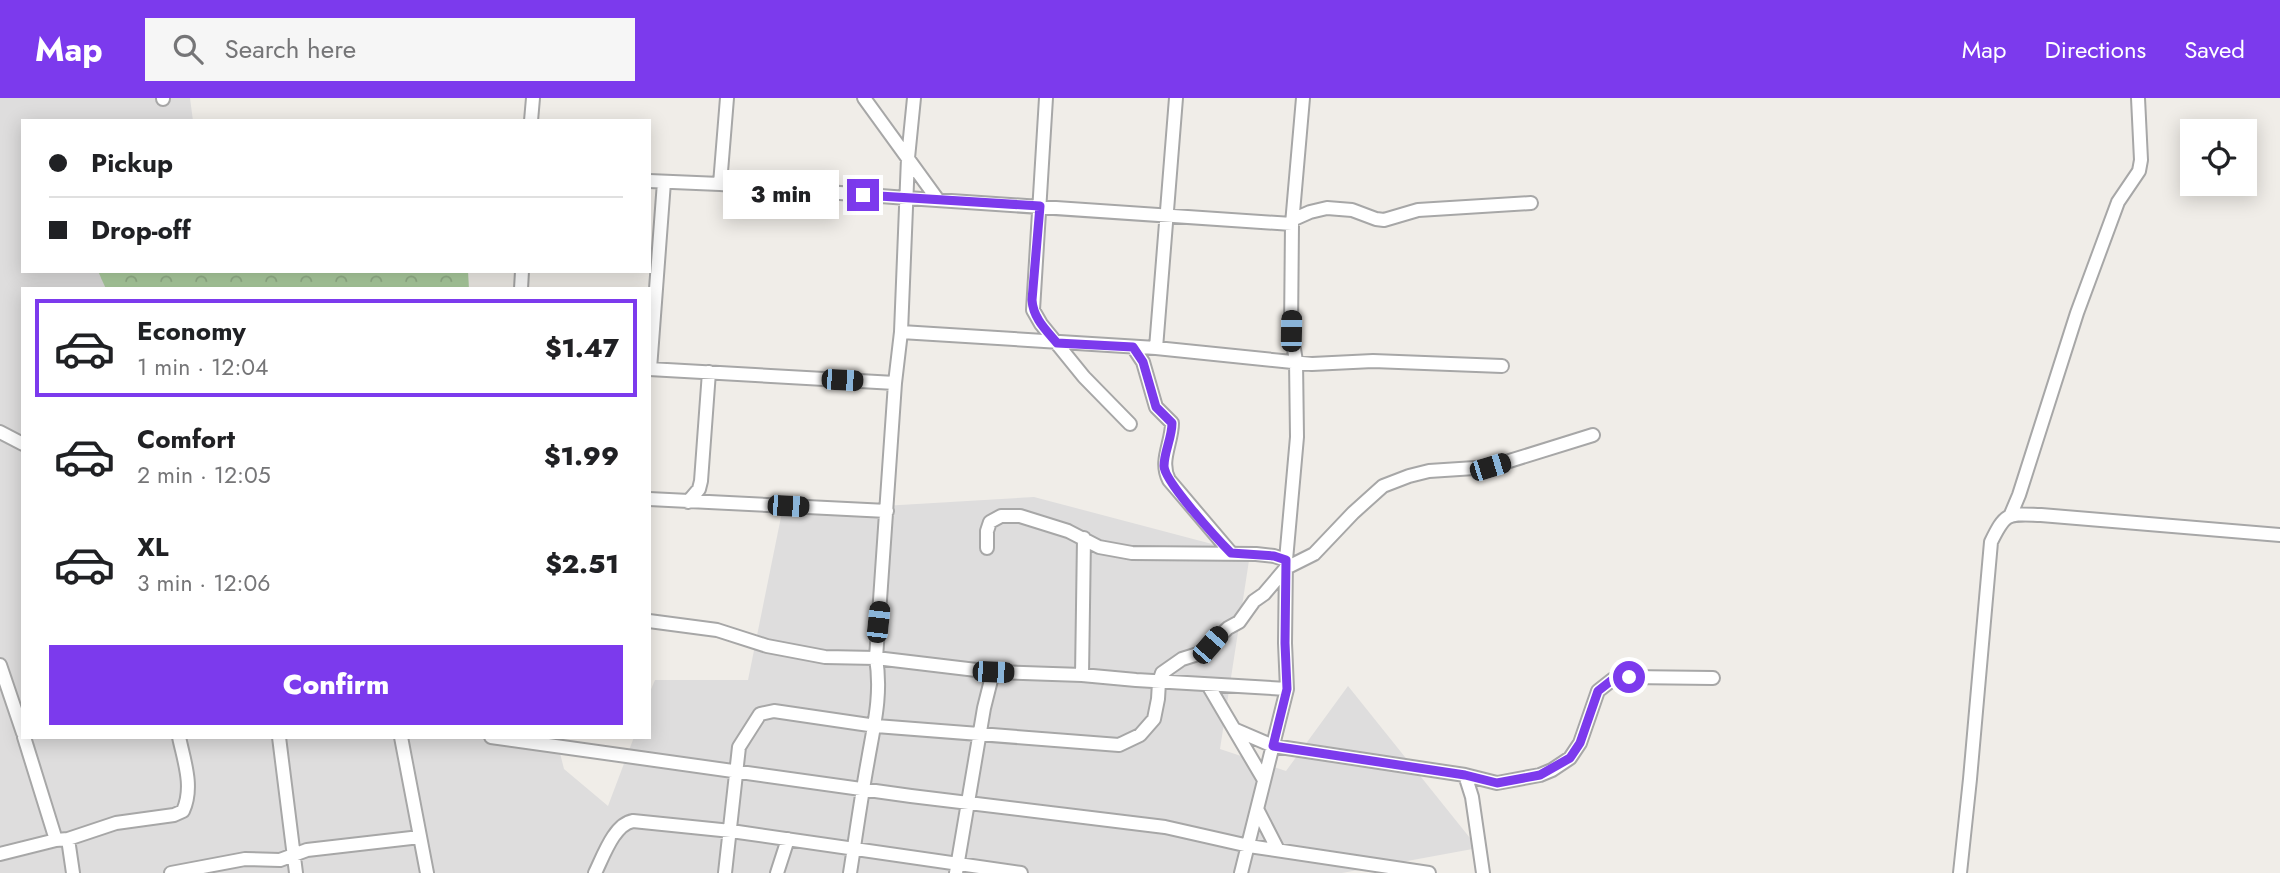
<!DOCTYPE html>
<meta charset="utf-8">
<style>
:root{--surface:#fff;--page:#f6f6f6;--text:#202124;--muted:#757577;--line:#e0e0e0;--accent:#7c3aed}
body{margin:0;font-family:Jost,sans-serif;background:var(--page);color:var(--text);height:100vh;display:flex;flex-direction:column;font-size:26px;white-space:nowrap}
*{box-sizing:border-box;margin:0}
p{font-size:23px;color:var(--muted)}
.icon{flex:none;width:38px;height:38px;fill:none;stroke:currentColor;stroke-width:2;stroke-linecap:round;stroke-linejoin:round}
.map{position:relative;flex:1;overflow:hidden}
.details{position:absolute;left:21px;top:189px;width:630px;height:452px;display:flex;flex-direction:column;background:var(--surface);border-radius:0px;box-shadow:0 4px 18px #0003}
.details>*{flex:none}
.banner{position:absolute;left:21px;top:21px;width:630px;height:154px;border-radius:0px;box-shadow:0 4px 18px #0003;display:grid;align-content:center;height:154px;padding:0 28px;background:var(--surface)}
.buttons{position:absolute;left:2180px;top:21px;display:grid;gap:14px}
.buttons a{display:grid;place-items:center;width:77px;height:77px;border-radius:0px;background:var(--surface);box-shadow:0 4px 18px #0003;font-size:35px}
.end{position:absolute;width:32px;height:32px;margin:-16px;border:9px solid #7c3aed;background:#fff;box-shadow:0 0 0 4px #fff}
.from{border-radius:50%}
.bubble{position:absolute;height:49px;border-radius:0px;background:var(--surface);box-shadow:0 4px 18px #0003;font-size:23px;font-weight:800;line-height:49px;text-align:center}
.car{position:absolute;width:21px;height:42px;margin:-21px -10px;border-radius:9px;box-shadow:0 0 5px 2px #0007;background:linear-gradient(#222 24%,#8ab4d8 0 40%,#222 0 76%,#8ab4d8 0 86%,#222 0)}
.banner b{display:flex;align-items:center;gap:24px;height:66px;font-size:26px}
.banner b+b{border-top:2px solid var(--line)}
.banner i{width:18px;height:18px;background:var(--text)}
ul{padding:12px 0 0;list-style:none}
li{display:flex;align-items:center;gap:21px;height:98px;margin:0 14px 10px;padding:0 14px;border:4px solid transparent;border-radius:0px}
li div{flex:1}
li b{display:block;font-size:26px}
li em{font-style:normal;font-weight:800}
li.active{border-color:var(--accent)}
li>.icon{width:63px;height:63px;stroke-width:1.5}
.cta{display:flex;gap:14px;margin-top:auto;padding:14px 28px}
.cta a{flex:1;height:80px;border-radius:0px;background:var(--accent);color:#fff;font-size:28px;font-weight:800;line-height:80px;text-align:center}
header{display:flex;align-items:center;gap:42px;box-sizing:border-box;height:98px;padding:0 35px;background:var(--accent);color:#fff}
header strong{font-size:33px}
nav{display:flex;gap:38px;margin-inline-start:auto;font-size:24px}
.search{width:490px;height:63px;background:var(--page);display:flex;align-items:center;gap:18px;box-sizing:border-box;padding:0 24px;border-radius:0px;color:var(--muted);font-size:26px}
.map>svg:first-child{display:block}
</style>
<header>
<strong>Map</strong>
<div class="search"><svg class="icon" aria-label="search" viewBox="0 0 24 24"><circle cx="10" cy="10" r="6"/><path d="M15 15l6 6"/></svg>Search here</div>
<nav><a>Map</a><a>Directions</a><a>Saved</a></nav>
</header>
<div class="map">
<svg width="2280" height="775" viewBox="0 0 2280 775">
<defs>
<pattern id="forest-crowns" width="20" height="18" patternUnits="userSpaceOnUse" patternTransform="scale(1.75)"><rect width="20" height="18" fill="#accd9f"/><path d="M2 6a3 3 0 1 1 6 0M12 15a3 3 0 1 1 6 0" fill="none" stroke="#94b089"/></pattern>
</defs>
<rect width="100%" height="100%" fill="#f0ede8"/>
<!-- residential -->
<path fill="#dedddd" d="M0 0H190L193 23H23V173H242L247 191H23V639H556L564 671 608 708 634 639H649V596L655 582H748L782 414 1034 399 1250 456 1220 651 1286 673 1348 588 1478 750 1342 775H0Z"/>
<!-- forest -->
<path fill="url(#forest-crowns)" d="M98 173H468L469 191H106Z"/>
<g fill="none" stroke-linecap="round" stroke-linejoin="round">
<defs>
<path id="minor" d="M163 0V1
M864 0 938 102
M1046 0 1033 212 1041 226 1084 279 1130 326
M531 23 533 0
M649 83 720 86 907 100 1292 126
M720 86 727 0
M1292 122 1310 114 1327 110 1352 112 1376 121 1384 122 1418 112 1531 105
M521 191 522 173
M901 234 1156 250 1312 266 1373 263 1502 268
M1133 249 1143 264 1156 309 1172 325C1172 345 1159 363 1169 382L1231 455
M1156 250 1176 0
M649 271 895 285
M650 271 664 84
M0 334 23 346
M649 401 887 413
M688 404 699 391 701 383 709 274
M2011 416 2019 397 2077 215 2118 104 2139 73 2141 62 2138 0
M987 450V433L990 424 1001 418H1020L1068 433 1099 449 1132 455 1256 456 1274 458 1286 462
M649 523 717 532 767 548 825 559 876 560 993 574 1082 577 1136 582 1287 591
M0 567 23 635
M1082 577 1084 440
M1208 587 1264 682
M1236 632 1273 648 1465 677
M24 639 56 742
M279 639 296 775
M401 639 427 775
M491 639 911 698 1165 729 1249 748 1429 775
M1257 711 1278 752
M68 741 73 775
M0 756 56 742 68 741 116 725 174 717 183 713C194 689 184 663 179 639
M171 775 245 761 280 762 307 752 420 739
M595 775C603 759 614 726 633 723L731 733 1021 775
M725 775 739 649 760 616 774 613 876 628 1119 647 1140 637 1154 621 1158 601 1159 584 1162 575 1182 561 1198 556 1210 547 1228 530 1239 524 1254 503 1264 496 1286 470 1314 456 1353 415 1383 388 1409 378 1429 373 1490 369 1593 337
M777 775 788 741
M850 775C856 737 861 700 868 662 874 627 882 596 876 560L895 285 901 234 908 60 914 0
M956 775 984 610 993 574
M1241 775 1287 591 1285 545 1286 462 1297 339 1296 263 1291 233 1292 126 1303 0
M1483 775 1472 699 1465 677 1497 685 1540 677 1552 672 1570 660 1580 645 1598 593 1612 582 1629 579 1713 580
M1960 775 1970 681 1991 444C2006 413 2008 416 2041 417L2280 437"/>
</defs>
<!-- minor casing -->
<use href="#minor" stroke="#a7a7a7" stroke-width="16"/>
<!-- minor -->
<use href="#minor" stroke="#fff" stroke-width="12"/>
</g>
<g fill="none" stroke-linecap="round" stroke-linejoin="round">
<!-- route -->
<path stroke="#7c3aed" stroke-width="9" d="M863 97 1040 108 1032 202C1033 220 1046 232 1057 245L1133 249 1143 264 1156 309 1172 325C1172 340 1164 354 1164 368 1164 383 1218 442 1231 455L1274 458 1286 462 1285 545 1287 591 1273 648 1465 677 1497 685 1540 677 1570 660 1580 645 1598 593 1612 582 1629 579"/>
</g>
</svg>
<div class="buttons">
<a><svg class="icon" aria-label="locate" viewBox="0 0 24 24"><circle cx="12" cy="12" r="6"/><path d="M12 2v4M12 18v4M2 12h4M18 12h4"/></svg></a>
</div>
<i class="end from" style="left:1629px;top:579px"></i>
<i class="end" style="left:863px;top:97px"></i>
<div class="bubble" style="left:723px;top:72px;width:116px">3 min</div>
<i class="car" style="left:1291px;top:233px;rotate:1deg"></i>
<i class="car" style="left:842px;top:282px;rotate:93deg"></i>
<i class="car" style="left:1490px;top:369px;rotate:73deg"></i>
<i class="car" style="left:788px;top:408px;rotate:93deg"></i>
<i class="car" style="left:878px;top:524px;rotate:6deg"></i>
<i class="car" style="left:1210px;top:547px;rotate:41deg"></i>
<i class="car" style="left:993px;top:574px;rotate:92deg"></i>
<div class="banner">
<b><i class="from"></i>Pickup</b>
<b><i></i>Drop-off</b>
</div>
<section class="details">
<ul>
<li class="active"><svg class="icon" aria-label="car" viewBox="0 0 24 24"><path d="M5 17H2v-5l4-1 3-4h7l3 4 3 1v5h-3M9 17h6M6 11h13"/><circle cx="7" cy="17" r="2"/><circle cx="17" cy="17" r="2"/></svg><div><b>Economy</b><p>1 min · 12:04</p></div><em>$1.47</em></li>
<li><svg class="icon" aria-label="car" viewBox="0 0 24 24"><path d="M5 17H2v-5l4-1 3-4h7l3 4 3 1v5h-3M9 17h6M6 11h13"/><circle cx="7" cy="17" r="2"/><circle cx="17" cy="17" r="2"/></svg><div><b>Comfort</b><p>2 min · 12:05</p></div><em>$1.99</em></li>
<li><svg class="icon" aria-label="car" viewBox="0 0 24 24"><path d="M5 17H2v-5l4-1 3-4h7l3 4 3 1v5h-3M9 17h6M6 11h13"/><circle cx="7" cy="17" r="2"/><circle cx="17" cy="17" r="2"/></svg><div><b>XL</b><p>3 min · 12:06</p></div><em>$2.51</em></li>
</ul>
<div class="cta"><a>Confirm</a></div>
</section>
</div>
